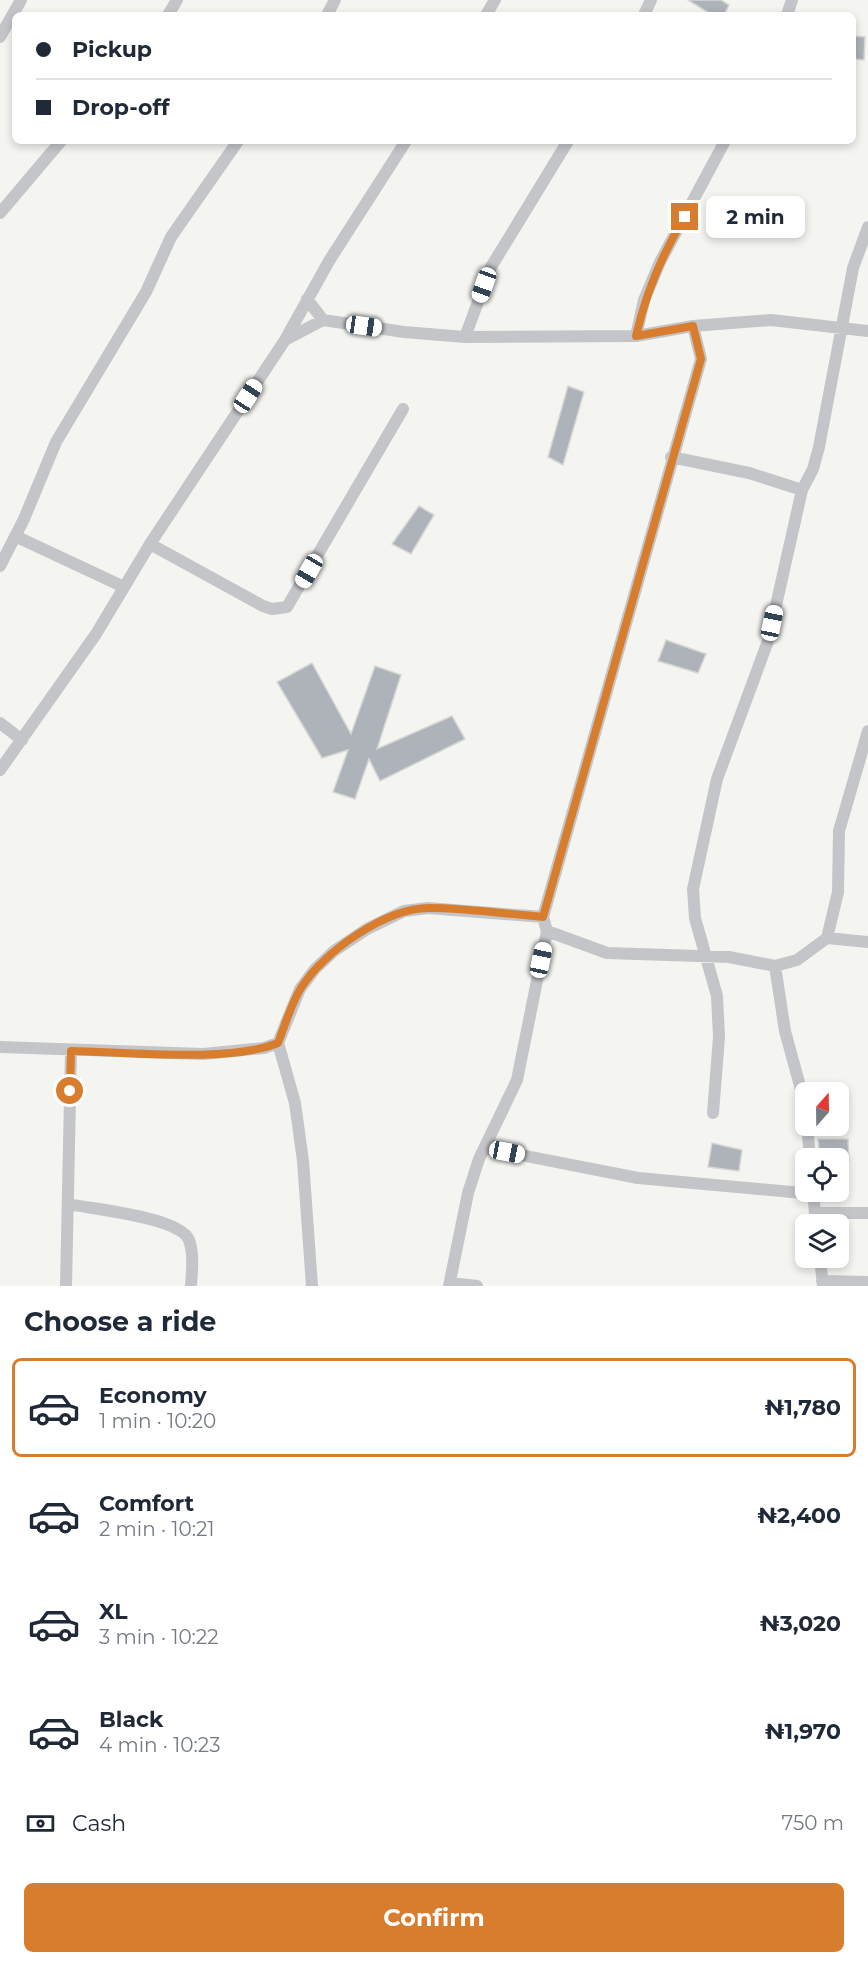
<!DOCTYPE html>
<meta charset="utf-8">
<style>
:root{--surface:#fff;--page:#f6f6f7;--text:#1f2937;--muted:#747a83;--line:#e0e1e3;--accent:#d87d2e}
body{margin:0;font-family:Montserrat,sans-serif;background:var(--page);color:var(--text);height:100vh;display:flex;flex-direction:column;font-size:22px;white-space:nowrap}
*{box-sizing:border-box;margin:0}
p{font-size:20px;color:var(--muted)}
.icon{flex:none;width:33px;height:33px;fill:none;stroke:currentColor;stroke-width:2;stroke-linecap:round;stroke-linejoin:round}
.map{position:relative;height:1286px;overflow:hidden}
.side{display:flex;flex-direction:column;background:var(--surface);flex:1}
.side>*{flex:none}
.hud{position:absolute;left:12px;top:12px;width:844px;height:132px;border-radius:9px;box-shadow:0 3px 9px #0003;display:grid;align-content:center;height:132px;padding:0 24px;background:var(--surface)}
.needle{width:39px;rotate:20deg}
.tools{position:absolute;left:795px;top:1082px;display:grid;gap:12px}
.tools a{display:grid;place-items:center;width:54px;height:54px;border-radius:9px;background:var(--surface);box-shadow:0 3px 9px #0003;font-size:30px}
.end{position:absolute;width:27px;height:27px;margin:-14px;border:8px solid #d87d2e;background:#fff;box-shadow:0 0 0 3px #fff}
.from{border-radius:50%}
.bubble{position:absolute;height:42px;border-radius:9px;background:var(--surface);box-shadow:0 3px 9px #0003;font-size:20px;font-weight:700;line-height:42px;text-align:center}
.car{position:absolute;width:18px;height:36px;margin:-18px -9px;border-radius:8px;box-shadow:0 0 4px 2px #0007;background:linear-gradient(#fff 24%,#345 0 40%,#fff 0 76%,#345 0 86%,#fff 0)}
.hud b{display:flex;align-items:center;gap:21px;height:57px;font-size:22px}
.hud b+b{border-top:2px solid var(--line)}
.hud i{width:15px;height:15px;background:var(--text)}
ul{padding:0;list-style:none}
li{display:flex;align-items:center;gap:18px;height:99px;margin:0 12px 9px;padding:0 12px;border:3px solid transparent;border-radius:9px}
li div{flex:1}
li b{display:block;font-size:22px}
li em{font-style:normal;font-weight:700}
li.active{border-color:var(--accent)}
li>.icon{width:54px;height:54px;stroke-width:1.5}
h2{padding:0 24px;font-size:27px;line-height:72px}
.pay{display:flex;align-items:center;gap:15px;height:66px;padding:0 24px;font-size:22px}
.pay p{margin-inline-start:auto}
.cta{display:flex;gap:12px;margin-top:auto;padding:12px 24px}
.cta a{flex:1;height:69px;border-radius:9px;background:var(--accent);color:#fff;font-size:24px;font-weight:700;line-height:69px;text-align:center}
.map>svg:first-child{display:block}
</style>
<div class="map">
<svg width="868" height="1286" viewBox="0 0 868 1286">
<rect width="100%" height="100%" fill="#f4f5f1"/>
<!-- building -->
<path fill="#aeb2b9" stroke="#d6d6d4" stroke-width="1.5" d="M688 0H721L729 5 724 15H712Z
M854 36 865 37 864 60 854 59Z
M568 386 584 392 563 465 548 457Z
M419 506 434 515 411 554 392 544Z
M666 640 706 654 698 673 658 661Z
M312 663 351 734 375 666 401 675 377 749 452 716 465 739 380 781 369 759 355 799 333 792 348 750 322 758 277 682Z
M818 1139H848L849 1161 820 1158Z
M712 1143 742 1150 739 1171 708 1167Z"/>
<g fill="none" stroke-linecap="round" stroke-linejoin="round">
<!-- minor -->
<path stroke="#c3c5c9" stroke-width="12" d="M168 15 177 0
M327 15 335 0
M486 15 495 0
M644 15 651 0
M787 15 792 0
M0 37 21 0
M0 213 61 141
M307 299 323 320
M693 326 771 320 868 331
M636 336 644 300 660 262 725 141
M465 337 491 267 568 141
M285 340 323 320 404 332 465 337 636 336 693 326 701 359 543 917 547 931 607 953 729 957 775 966 797 960 827 938 868 942
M671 457 749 473 802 490 813 469 819 447 853 268 868 227
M15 536 124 587
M150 544 263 606 272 609 287 607 403 409
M0 566 24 519 56 442 146 292 171 237 238 141
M0 723 22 740
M0 770 96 634 150 544 285 340 329 261 406 141
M827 938 838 892 839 831 868 731
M775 966 785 1031 806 1108
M0 1047 203 1054 264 1048 278 1043
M713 1113 719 1037 717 996 695 918 693 889 717 779 768 641 802 490
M807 1125 810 1158
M485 1148 638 1178 813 1194
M813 1191 816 1224
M68 1204C92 1209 180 1217 189 1240 194 1254 192 1271 191 1286
M815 1213H868
M820 1257 823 1286
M822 1281 868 1282
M450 1283 477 1286
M66 1286 71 1051
M312 1286 303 1161 295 1103 278 1043 300 989 315 969 334 951 367 929 404 911 428 908 543 917
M449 1286 468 1193 479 1159 517 1080 547 931"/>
</g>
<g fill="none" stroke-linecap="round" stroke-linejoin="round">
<!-- route -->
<path stroke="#d87d2e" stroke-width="8" d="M70 1091 71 1051C126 1052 228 1063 278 1043 285 1025 291 1004 301 988 323 952 386 908 429 908 467 908 506 914 543 917L701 359 693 326 636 336C646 293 662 254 685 217"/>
</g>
</svg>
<div class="tools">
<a><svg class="needle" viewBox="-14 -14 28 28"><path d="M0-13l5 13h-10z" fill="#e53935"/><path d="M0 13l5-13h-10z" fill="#747a83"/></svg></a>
<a><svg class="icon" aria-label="locate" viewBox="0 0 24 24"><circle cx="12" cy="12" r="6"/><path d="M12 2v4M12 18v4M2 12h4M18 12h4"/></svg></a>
<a><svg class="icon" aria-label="layers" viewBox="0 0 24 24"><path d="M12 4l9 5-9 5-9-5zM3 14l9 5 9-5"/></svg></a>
</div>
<i class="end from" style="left:70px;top:1091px"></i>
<i class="end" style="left:685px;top:217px"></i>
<div class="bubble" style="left:706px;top:196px;width:99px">2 min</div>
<i class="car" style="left:484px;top:285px;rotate:200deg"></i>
<i class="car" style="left:364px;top:326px;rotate:98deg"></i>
<i class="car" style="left:248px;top:396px;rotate:33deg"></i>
<i class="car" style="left:309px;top:571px;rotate:210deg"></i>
<i class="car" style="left:772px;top:623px;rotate:12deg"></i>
<i class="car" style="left:541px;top:960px;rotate:12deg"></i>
<i class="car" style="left:507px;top:1152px;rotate:101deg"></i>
<div class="hud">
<b><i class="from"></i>Pickup</b>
<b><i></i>Drop-off</b>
</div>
</div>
<section class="side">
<h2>Choose a ride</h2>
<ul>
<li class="active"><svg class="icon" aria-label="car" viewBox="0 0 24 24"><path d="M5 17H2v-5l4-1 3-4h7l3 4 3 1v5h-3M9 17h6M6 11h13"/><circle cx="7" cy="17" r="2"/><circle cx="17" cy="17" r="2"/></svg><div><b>Economy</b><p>1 min · 10:20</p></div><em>₦1,780</em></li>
<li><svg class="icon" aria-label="car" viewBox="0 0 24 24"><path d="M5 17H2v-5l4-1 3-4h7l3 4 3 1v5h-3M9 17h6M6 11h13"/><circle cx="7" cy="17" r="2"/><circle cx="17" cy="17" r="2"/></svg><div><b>Comfort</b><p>2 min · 10:21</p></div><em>₦2,400</em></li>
<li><svg class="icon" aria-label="car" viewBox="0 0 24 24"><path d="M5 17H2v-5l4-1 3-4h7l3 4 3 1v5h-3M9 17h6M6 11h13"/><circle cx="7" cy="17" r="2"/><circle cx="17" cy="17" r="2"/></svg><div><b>XL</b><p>3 min · 10:22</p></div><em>₦3,020</em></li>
<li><svg class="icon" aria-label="car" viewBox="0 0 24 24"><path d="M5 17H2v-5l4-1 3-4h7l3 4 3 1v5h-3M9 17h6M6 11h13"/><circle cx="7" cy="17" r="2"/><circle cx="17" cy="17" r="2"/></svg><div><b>Black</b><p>4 min · 10:23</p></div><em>₦1,970</em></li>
</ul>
<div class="pay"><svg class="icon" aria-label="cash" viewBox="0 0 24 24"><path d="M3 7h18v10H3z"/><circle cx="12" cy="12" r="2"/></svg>Cash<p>750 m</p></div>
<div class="cta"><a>Confirm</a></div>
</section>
